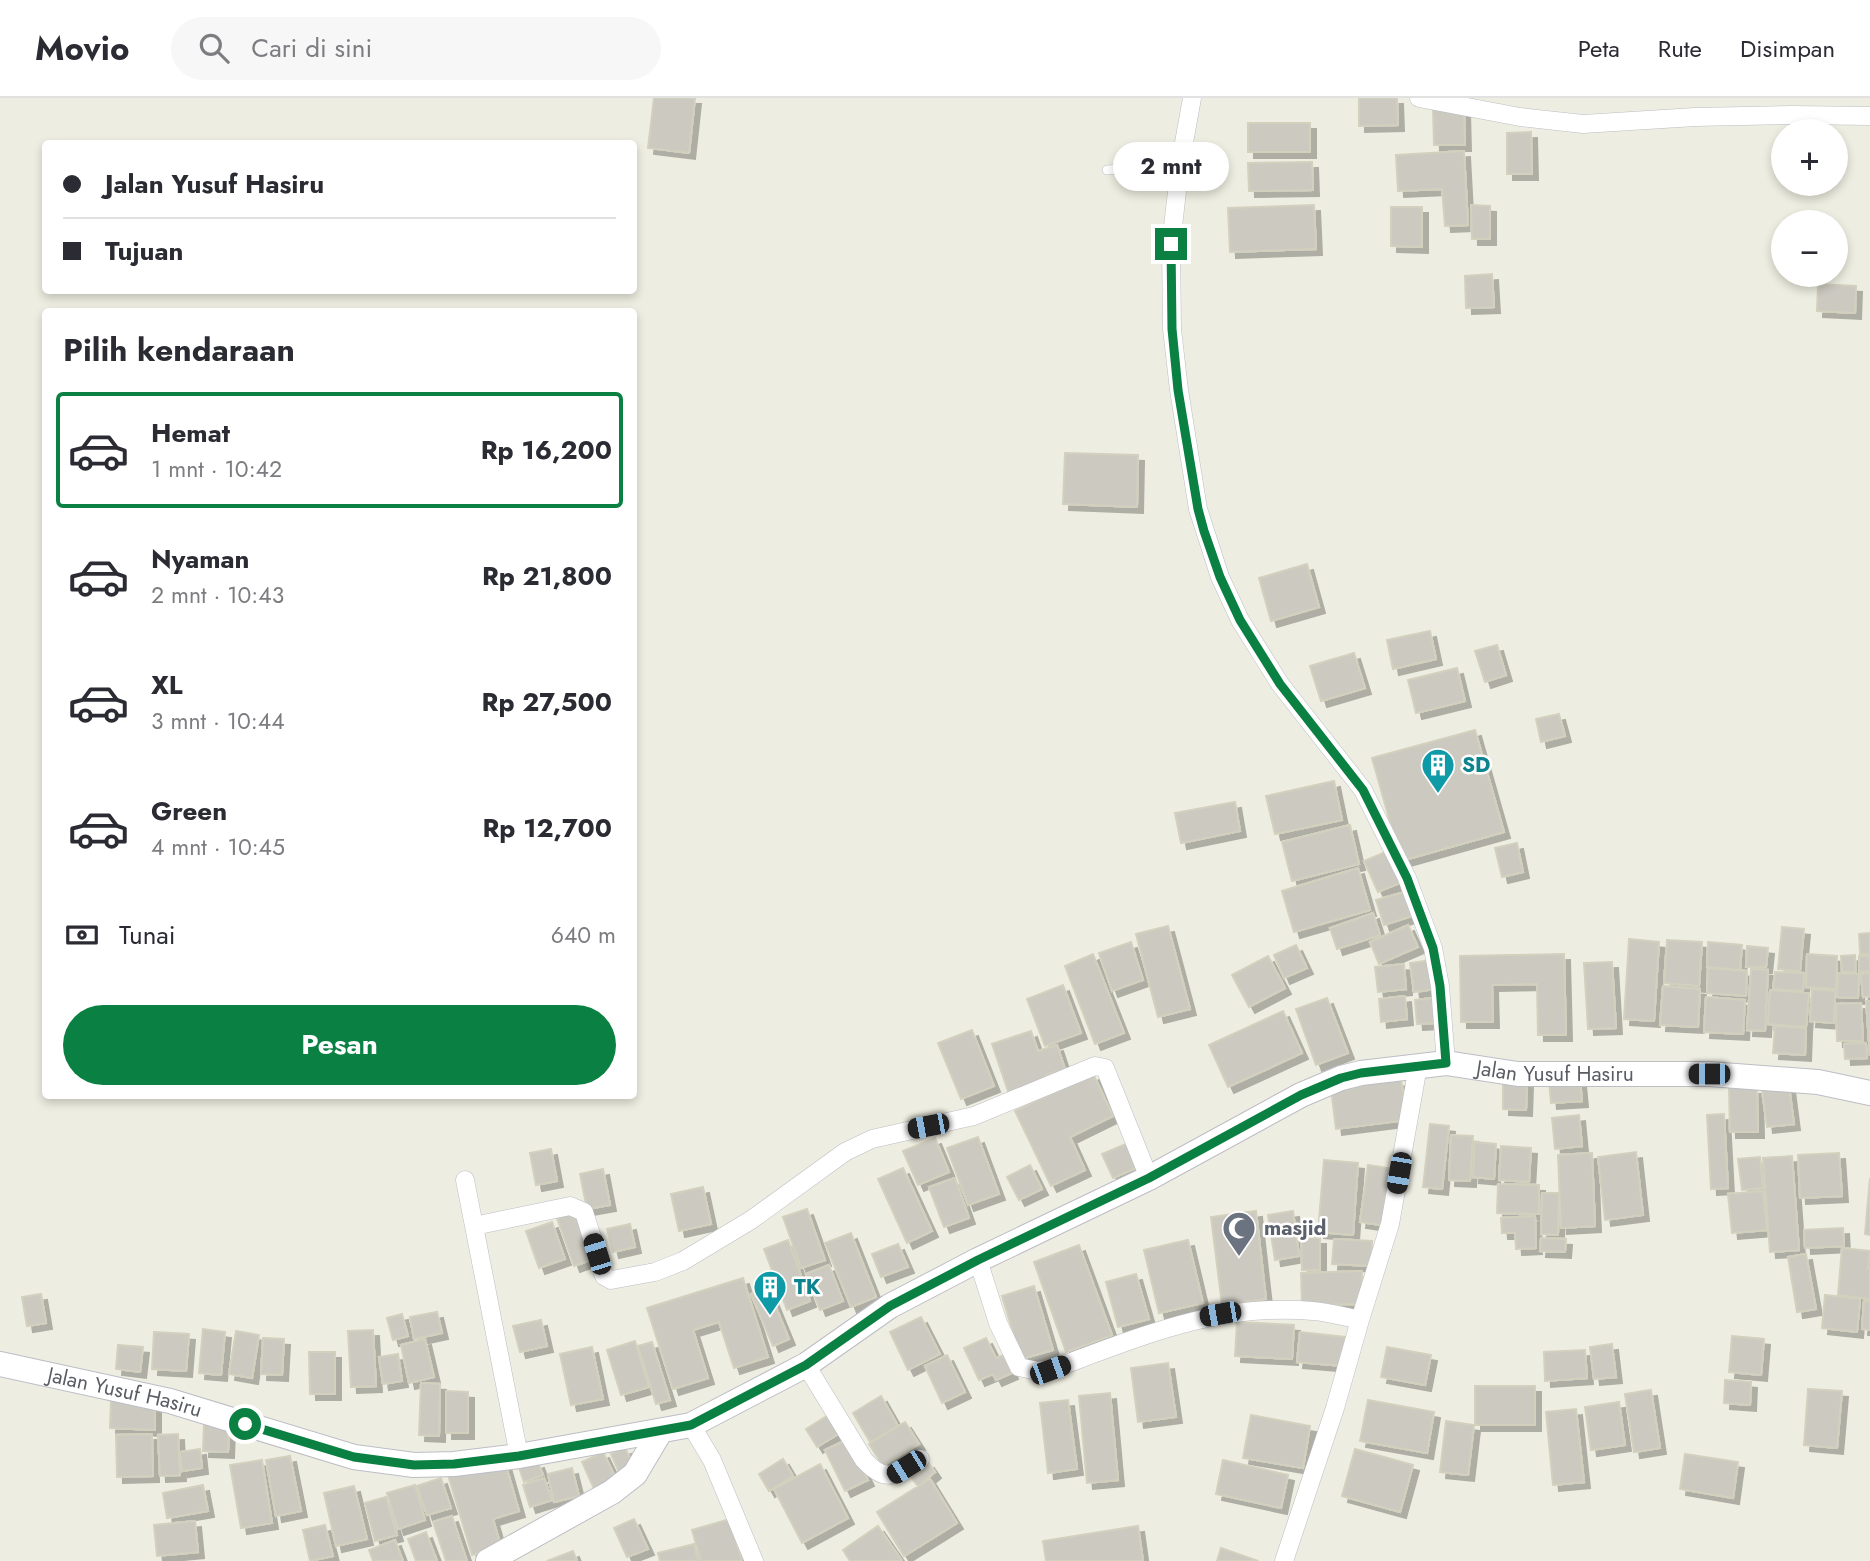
<!DOCTYPE html>
<html lang="id">
<meta charset="utf-8">
<style>
:root{--surface:#fff;--page:#f7f7f7;--text:#2b2b33;--muted:#7c7c81;--line:#e1e1e2;--accent:#0b8043}
body{margin:0;font-family:Jost,sans-serif;background:var(--page);color:var(--text);height:100vh;display:flex;flex-direction:column;font-size:26px;white-space:nowrap}
*{box-sizing:border-box;margin:0}
p{font-size:23px;color:var(--muted)}
.icon{flex:none;width:38px;height:38px;fill:none;stroke:currentColor;stroke-width:2;stroke-linecap:round;stroke-linejoin:round}
.map{position:relative;flex:1;overflow:hidden}
.drawer{position:absolute;left:42px;top:210px;width:595px;height:791px;display:flex;flex-direction:column;background:var(--surface);border-radius:7px;box-shadow:0 4px 10px #0003}
.drawer>*{flex:none}
.guide{position:absolute;left:42px;top:42px;width:595px;height:154px;border-radius:7px;box-shadow:0 4px 10px #0003;display:grid;align-content:center;height:154px;padding:0 21px;background:var(--surface)}
.buttons{position:absolute;left:1771px;top:21px;display:grid;gap:14px}
.buttons a{display:grid;place-items:center;width:77px;height:77px;border-radius:50%;background:var(--surface);box-shadow:0 4px 10px #0003;font-size:35px}
.end{position:absolute;width:32px;height:32px;margin:-16px;border:9px solid #0b8043;background:#fff;box-shadow:0 0 0 4px #fff}
.from{border-radius:50%}
.bubble{position:absolute;height:49px;border-radius:24px;background:var(--surface);box-shadow:0 4px 10px #0003;font-size:23px;font-weight:700;line-height:49px;text-align:center}
.car{position:absolute;width:21px;height:42px;margin:-21px -10px;border-radius:9px;box-shadow:0 0 5px 2px #0007;background:linear-gradient(#222 24%,#8ab4d8 0 40%,#222 0 76%,#8ab4d8 0 86%,#222 0)}
.guide b{display:flex;align-items:center;gap:24px;height:66px;font-size:26px}
.guide b+b{border-top:2px solid var(--line)}
.guide i{width:18px;height:18px;background:var(--text)}
ul{padding:0;list-style:none}
li{display:flex;align-items:center;gap:21px;height:116px;margin:0 14px 10px;padding:0 7px;border:4px solid transparent;border-radius:7px}
li div{flex:1}
li b{display:block;font-size:26px}
li em{font-style:normal;font-weight:700}
li.on{border-color:var(--accent)}
li>.icon{width:63px;height:63px;stroke-width:1.5}
h2{padding:0 21px;font-size:32px;line-height:84px}
.pay{display:flex;align-items:center;gap:18px;height:77px;padding:0 21px;font-size:26px}
.pay p{margin-inline-start:auto}
.cta{display:flex;gap:14px;margin-top:auto;padding:14px 21px}
.cta a{flex:1;height:80px;border-radius:42px;background:var(--accent);color:#fff;font-size:28px;font-weight:700;line-height:80px;text-align:center}
header{display:flex;align-items:center;gap:42px;box-sizing:border-box;height:98px;padding:0 35px;background:var(--surface);border-bottom:2px solid var(--line)}
header strong{font-size:33px}
nav{display:flex;gap:38px;margin-inline-start:auto;font-size:24px}
.search{width:490px;height:63px;background:var(--page);display:flex;align-items:center;gap:18px;box-sizing:border-box;padding:0 24px;border-radius:38px;color:var(--muted);font-size:26px}
.map>svg:first-child{display:block}
</style>
<header>
<strong>Movio</strong>
<div class="search"><svg class="icon" aria-label="search" viewBox="0 0 24 24"><circle cx="10" cy="10" r="6"/><path d="M15 15l6 6"/></svg>Cari di sini</div>
<nav><a>Peta</a><a>Rute</a><a>Disimpan</a></nav>
</header>
<div class="map">
<svg width="1870" height="1463" viewBox="0 0 1870 1463">
<defs>
<filter id="shadow"><feDropShadow dx="6" dy="6" stdDeviation="0" flood-color="#0004"/></filter>
</defs>
<rect width="100%" height="100%" fill="#eeede1"/>
<!-- building -->
<path fill="#cbc9c0" stroke="#d3d0be" stroke-width="2" filter="url(#shadow)" d="M654 0H695L689 55 648 50Z
M1359 0H1397L1398 27 1359 28Z
M1464 10 1465 47H1434L1433 11Z
M1248 25H1310V54H1248Z
M1531 34 1532 76H1507V35Z
M1464 53 1468 127 1445 128 1442 91 1398 93 1396 57Z
M1312 64 1313 92 1249 93 1248 65Z
M1314 107 1316 151 1230 154 1228 110Z
M1471 107 1490 108V141H1472Z
M1391 109H1422V149L1391 148Z
M1492 176 1494 209 1466 210 1465 178Z
M1818 186 1856 188 1855 215 1817 213Z
M1065 355 1138 357 1137 409 1063 406Z
M1307 466 1319 509 1271 523 1259 480Z
M1430 533 1436 561 1393 571 1387 542Z
M1497 547 1506 577 1485 584 1475 553Z
M1354 555 1365 590 1321 603 1310 568Z
M1457 570 1465 603 1416 615 1408 582Z
M1559 616 1565 638 1541 644 1536 621Z
M1475 632 1504 734 1401 763 1372 660Z
M1334 683 1342 722 1275 736 1266 698Z
M1235 704 1240 733 1181 745 1175 715Z
M1350 727 1359 766 1292 783 1282 744Z
M1517 745 1523 774 1502 779 1495 750Z
M1388 753 1402 784 1378 794 1364 763Z
M1358 770 1370 812 1294 834 1282 793Z
M1408 793 1415 817 1384 827 1376 802Z
M1373 815 1380 837 1337 851 1330 830Z
M1408 827 1418 849 1379 866 1370 844Z
M1168 828 1190 911 1158 919 1136 836Z
M1782 829 1804 831 1800 873 1778 871Z
M1870 835V856H1860L1859 836Z
M1629 841 1659 844 1654 923 1624 921Z
M1667 842 1702 844 1699 888 1664 885Z
M1131 844 1143 882 1112 893 1099 855Z
M1708 844 1742 847 1740 872 1707 869Z
M1296 847 1307 870 1284 880 1274 857Z
M1747 848 1768 850 1766 869H1746Z
M1093 856 1124 935 1095 946 1065 868Z
M1564 856 1566 937H1538L1537 886 1492 887 1493 924H1461L1460 858Z
M1807 856 1837 858 1836 891 1806 889Z
M1855 857 1856 874H1842L1841 858Z
M1268 858 1285 890 1249 909 1232 877Z
M1859 858H1870V873L1859 874Z
M1432 862 1436 891 1414 894 1410 865Z
M1612 864 1616 930 1588 931 1584 865Z
M1404 866 1406 891 1378 894 1375 869Z
M1708 870 1747 873 1746 898 1707 895Z
M1751 871 1768 872 1765 933 1747 932Z
M1775 874 1804 875 1803 893 1773 891Z
M1838 875 1859 876 1858 900 1837 899Z
M1870 875V898L1863 899 1861 876Z
M1063 887 1081 935 1045 948 1027 901Z
M1663 888 1700 891 1698 929 1660 927Z
M1812 891 1835 893 1834 925 1810 923Z
M1770 892 1809 895 1806 929 1768 926Z
M1405 898 1407 921 1381 924 1379 901Z
M1706 899 1745 902 1743 936 1704 934Z
M1327 900 1348 955 1316 967 1296 911Z
M1433 900 1435 925 1417 926 1415 902Z
M1866 903H1870V958Z
M1861 905 1863 943H1837L1836 906Z
M1283 913 1302 955 1228 989 1209 947Z
M1775 928 1806 930 1805 957 1773 955Z
M972 932 994 988 961 1001 938 945Z
M1031 933 1038 953 1057 947 1065 971 1046 977 1048 983 1009 996 992 946Z
M1866 945 1867 960 1845 961 1844 946Z
M1093 976 1113 1018 1070 1039 1085 1072 1051 1088 1015 1013Z
M1503 981 1527 982 1526 1012 1503 1011Z
M1401 982 1407 1022 1336 1031 1331 991Z
M1580 982 1582 1003 1551 1005 1549 984Z
M1789 988 1794 1026 1767 1029 1762 992Z
M1729 990H1757L1758 1034H1730Z
M1724 1016 1728 1090 1711 1091 1707 1017Z
M1579 1017 1582 1048 1555 1051 1552 1020Z
M1430 1026 1449 1028 1442 1091 1423 1089Z
M1451 1037 1473 1038 1470 1083 1449 1082Z
M978 1039 999 1096 968 1107 947 1050Z
M935 1040 949 1074 918 1087 903 1053Z
M1475 1044 1496 1046 1494 1081 1473 1079Z
M1128 1045 1138 1069 1113 1080 1102 1056Z
M1501 1048 1531 1050 1529 1084 1499 1082Z
M551 1051 557 1083 536 1087 530 1055Z
M1636 1054 1643 1117 1605 1122 1598 1059Z
M1592 1055 1595 1128 1561 1130 1558 1057Z
M1839 1055 1842 1098 1800 1100 1798 1057Z
M1792 1058 1799 1152 1770 1154 1763 1060Z
M1760 1059 1763 1090 1742 1092 1738 1061Z
M1324 1062 1358 1065 1353 1137 1318 1134Z
M1030 1067 1042 1091 1019 1102 1007 1079Z
M1368 1067 1395 1071 1387 1128 1360 1124Z
M903 1070 932 1133 907 1145 878 1081Z
M603 1071 610 1107 587 1111 580 1076Z
M955 1080 969 1120 944 1129 929 1089Z
M1870 1080V1137L1865 1136Z
M1498 1086 1539 1087V1116L1497 1115Z
M703 1089 711 1126 679 1133 671 1096Z
M1763 1093 1767 1132 1732 1135 1728 1096Z
M1542 1095H1559L1558 1137 1541 1136Z
M807 1111 825 1162 801 1170 783 1119Z
M577 1113 594 1161 574 1168 557 1120Z
M1256 1113 1266 1201 1222 1207 1211 1119Z
M1293 1113 1299 1158 1275 1162 1268 1117Z
M1535 1118 1536 1150 1516 1151 1515 1135H1502L1501 1120Z
M552 1124 565 1161 539 1170 526 1133Z
M630 1126 635 1149 613 1154 607 1131Z
M1843 1130 1844 1148 1805 1150 1804 1132Z
M851 1135 876 1199 851 1209 825 1145Z
M1301 1140H1320V1172H1302Z
M1541 1140 1566 1141 1565 1154 1540 1153Z
M1334 1141 1372 1143 1371 1168 1332 1166Z
M788 1142 810 1203 787 1212 764 1151Z
M1188 1142 1203 1205 1159 1215 1144 1152Z
M898 1146 908 1169 881 1179 872 1156Z
M1079 1147 1112 1237 1066 1254 1034 1164Z
M1842 1150 1870 1153 1868 1170H1870V1201L1838 1197Z
M1806 1156 1816 1211 1797 1214 1788 1159Z
M829 1167 843 1203 820 1212 806 1176Z
M1362 1173 1363 1206 1302 1207 1301 1175Z
M1136 1176 1149 1221 1118 1229 1106 1184Z
M743 1180 768 1259 734 1270 719 1224 693 1232 708 1280 673 1291 647 1210Z
M1034 1188 1053 1252 1021 1261 1002 1198Z
M768 1190 789 1241 773 1248 751 1196Z
M41 1196 46 1225 27 1228 22 1199Z
M1825 1197 1860 1201 1857 1234 1822 1230Z
M1864 1203H1870V1232L1862 1231Z
M437 1214 442 1235 414 1241 410 1219Z
M402 1216 408 1238 393 1242 387 1220Z
M921 1219 940 1256 908 1272 890 1234Z
M541 1222 547 1248 520 1254 513 1228Z
M1237 1224 1294 1227 1292 1261 1235 1258Z
M203 1231 225 1234 221 1277 199 1275Z
M373 1232 376 1288 351 1289 348 1233Z
M236 1233 259 1237 252 1280 229 1276Z
M154 1234 189 1236 186 1273 152 1271Z
M1300 1234 1345 1239 1343 1268 1297 1264Z
M1732 1238 1764 1241 1761 1277 1729 1274Z
M263 1240 284 1241 282 1277 261 1276Z
M986 1240 996 1260 1004 1257 1012 1275 996 1282 993 1276 979 1282 964 1250Z
M425 1241 434 1279 409 1285 401 1247Z
M635 1243 649 1289 621 1297 607 1252Z
M652 1244 670 1302 656 1306 638 1248Z
M1612 1246 1616 1279 1594 1281 1590 1249Z
M118 1247 143 1249 140 1274 116 1271Z
M592 1249 603 1301 571 1307 560 1256Z
M1387 1249 1431 1257 1425 1287 1381 1279Z
M1585 1252 1587 1280 1545 1283 1544 1254Z
M309 1254H335V1296H310Z
M398 1256 402 1283 383 1286 379 1259Z
M947 1257 965 1294 942 1305 925 1268Z
M1168 1265 1176 1319 1138 1324 1131 1270Z
M1725 1282 1751 1284 1750 1307 1724 1305Z
M421 1285 440 1286 439 1338 419 1337Z
M1475 1288H1535V1327H1475Z
M1808 1291 1842 1293 1837 1350 1804 1347Z
M1651 1292 1660 1350 1634 1354 1625 1296Z
M446 1293 468 1294V1335H446Z
M1110 1295 1118 1382 1087 1385 1079 1298Z
M881 1298 898 1328 870 1344 853 1315Z
M111 1302 155 1303V1332L110 1330Z
M1068 1302 1077 1371 1048 1375 1040 1305Z
M1368 1302 1434 1314 1427 1355 1360 1343Z
M1619 1304 1625 1347 1591 1352 1585 1309Z
M1576 1311 1584 1384 1553 1387 1546 1314Z
M833 1314 845 1332 817 1349 806 1331Z
M1251 1317 1310 1328 1303 1370 1243 1360Z
M1446 1323 1474 1327 1468 1377 1440 1374Z
M204 1324 229 1325 228 1354 203 1353Z
M905 1324 919 1346 883 1368 869 1346Z
M152 1336 153 1378 117 1379 116 1337Z
M178 1336 180 1377 160 1378 158 1337Z
M848 1341 868 1382 845 1393 825 1352Z
M625 1350 636 1373 621 1379 611 1356Z
M200 1351 202 1370 182 1373 180 1354Z
M1355 1351 1413 1367 1400 1414 1342 1398Z
M603 1354 617 1383 595 1393 582 1364Z
M1685 1356 1738 1364 1733 1400 1680 1391Z
M290 1358 301 1413 276 1418 266 1362Z
M504 1361 519 1413 493 1421 501 1449 472 1457 448 1377Z
M783 1361 793 1378 769 1393 759 1376Z
M262 1362 272 1425 241 1430 230 1367Z
M1223 1362 1288 1377 1281 1410 1216 1396Z
M538 1364 543 1377 524 1384 519 1370Z
M928 1364 935 1374 918 1388 910 1378Z
M820 1366 848 1420 802 1445 774 1391Z
M572 1370 579 1398 554 1404 548 1376Z
M441 1380 451 1410 427 1417 417 1388Z
M544 1380 552 1402 530 1409 523 1387Z
M930 1381 957 1425 904 1458 877 1414Z
M203 1387 208 1413 167 1420 163 1395Z
M415 1387 425 1422 398 1431 387 1395Z
M354 1388 367 1441 336 1448 324 1395Z
M386 1399 397 1437 375 1443 365 1405Z
M452 1418 467 1463H446L433 1424Z
M634 1421 648 1451 627 1459 614 1430Z
M730 1421 742 1463H701L692 1432Z
M195 1423 198 1454 157 1458 154 1427Z
M325 1427 333 1458 310 1463 303 1432Z
M878 1428 902 1463H850L843 1452Z
M1138 1428 1143 1463H1046L1043 1443Z
M426 1434 437 1463H416L408 1441Z
M395 1442 403 1463H373L369 1452Z
M694 1446 698 1463H660L658 1455Z
M1221 1450 1258 1463H1217Z
M573 1453 577 1463H547Z"/>
<g fill="none" stroke-linecap="round" stroke-linejoin="round">
<defs>
<path id="lane" d="M1107 72 1180 67"/>
<path id="street" d="M1192 0 1180 67 1171 146 1172 231 1179 292 1198 411 1220 479 1240 522 1280 586 1363 692 1407 780 1433 850 1440 888 1446 965
M1419 0 1520 19 1583 26 1695 19 1792 17 1870 18
M465 1082 519 1358
M474 1128 570 1108 584 1114 604 1178 611 1182 655 1174 683 1163 751 1122 845 1054 872 1041 974 1018 1095 968 1105 970 1149 1080
M978 1162 998 1225 1019 1269 1037 1273 1050 1272C1137 1240 1218 1204 1313 1213 1329 1214 1345 1219 1360 1222L1335 1310 1284 1463
M1360 1222 1390 1126 1418 968
M806 1267 864 1362C887 1387 895 1376 920 1361
M691 1327 712 1362 754 1463"/>
<g id="secondary">
<path id="s1" d="M0 1266 170 1303 354 1359 414 1367 454 1366 519 1358 691 1327 806 1267 890 1208 978 1162 1149 1080 1301 997 1341 980 1361 975 1446 965 1518 976H1709L1818 984 1870 995"/>
<path d="M488 1463 612 1394 635 1376 660 1334"/>
</g>
</defs>
<!-- lane casing -->
<use href="#lane" stroke="#bbbdc4" stroke-width="10"/>
<!-- street casing -->
<use href="#street" stroke="#bbbdc4" stroke-width="19"/>
<!-- secondary casing -->
<use href="#secondary" stroke="#bcbec6" stroke-width="26"/>
<!-- lane -->
<use href="#lane" stroke="#fff" stroke-width="9"/>
<!-- street -->
<use href="#street" stroke="#fff" stroke-width="18"/>
<!-- secondary -->
<use href="#secondary" stroke="#fff" stroke-width="24"/>
</g>
<g fill="none" stroke-linecap="round" stroke-linejoin="round">
<!-- route -->
<path stroke="#0b8043" stroke-width="9" d="M245 1326 354 1359 414 1367 454 1366 519 1358 691 1327 806 1267 890 1208 978 1162 1149 1080 1301 997 1341 980 1361 975 1446 965 1440 888 1433 850 1407 780 1363 692 1280 586 1240 522 1220 479 1204 433 1198 411 1178 292 1172 231 1171 146"/>
</g>
<!-- icons -->
<defs>
<symbol id="building-pin" viewBox="-11 -11 22 30"><path d="M0 17L-7.5 6A9.5 9.5 0 1 1 7.5 6Z" fill="#0f9aa8" stroke="#fff"/><path d="M-4-6H4V6H1V3H-1V6H-4ZM-2.5-4.3h1.7v1.8h-1.7ZM.8-4.3h1.7v1.8H.8ZM-2.5-1h1.7V.8h-1.7ZM.8-1h1.7V.8H.8Z" fill="#fff"/></symbol>
<symbol id="mosque-pin" viewBox="-11 -11 22 30"><path d="M0 17L-7.5 6A9.5 9.5 0 1 1 7.5 6Z" fill="#6b7280" stroke="#fff"/><path d="M3.5-4.9A6 6 0 1 0 3.5 4.9A5 5 0 1 1 3.5-4.9Z" fill="#fff"/></symbol>
</defs>
<g fill-rule="evenodd">
<use href="#building-pin" x="1419" y="648" width="38" height="52"/>
<use href="#mosque-pin" x="1220" y="1111" width="38" height="52"/>
<use href="#building-pin" x="751" y="1170" width="38" height="52"/>
</g>
<g text-anchor="middle" dominant-baseline="central" stroke-width="5" stroke-linejoin="round" paint-order="stroke">
<!-- culture labels -->
<g font-size="21" font-weight="bold" fill="#0d838f" stroke="#fff" text-anchor="start">
<text x="1462" y="667">SD</text>
<text x="794" y="1189">TK</text>
</g>
<!-- street labels -->
<g font-size="21" fill="#595c63" stroke="#fff">
<text stroke="none"><textPath href="#s1" startOffset="1661">Jalan Yusuf Hasiru</textPath></text>
<text stroke="none"><textPath href="#s1" startOffset="128">Jalan Yusuf Hasiru</textPath></text>
</g>
<!-- worship labels -->
<g font-size="21" font-weight="bold" fill="#5b616d" stroke="#fff" text-anchor="start">
<text x="1264" y="1130">masjid</text>
</g>
</g>
</svg>
<div class="buttons">
<a>+</a>
<a>−</a>
</div>
<i class="end from" style="left:245px;top:1326px"></i>
<i class="end" style="left:1171px;top:146px"></i>
<div class="bubble" style="left:1113px;top:44px;width:116px">2 mnt</div>
<i class="car" style="left:1709px;top:976px;rotate:270deg"></i>
<i class="car" style="left:928px;top:1028px;rotate:259deg"></i>
<i class="car" style="left:1399px;top:1075px;rotate:190deg"></i>
<i class="car" style="left:597px;top:1156px;rotate:343deg"></i>
<i class="car" style="left:1220px;top:1216px;rotate:260deg"></i>
<i class="car" style="left:1050px;top:1272px;rotate:70deg"></i>
<i class="car" style="left:906px;top:1369px;rotate:238deg"></i>
<div class="guide">
<b><i class="from"></i>Jalan Yusuf Hasiru</b>
<b><i></i>Tujuan</b>
</div>
<section class="drawer">
<h2>Pilih kendaraan</h2>
<ul>
<li class="on"><svg class="icon" aria-label="car" viewBox="0 0 24 24"><path d="M5 17H2v-5l4-1 3-4h7l3 4 3 1v5h-3M9 17h6M6 11h13"/><circle cx="7" cy="17" r="2"/><circle cx="17" cy="17" r="2"/></svg><div><b>Hemat</b><p>1 mnt · 10:42</p></div><em>Rp 16,200</em></li>
<li><svg class="icon" aria-label="car" viewBox="0 0 24 24"><path d="M5 17H2v-5l4-1 3-4h7l3 4 3 1v5h-3M9 17h6M6 11h13"/><circle cx="7" cy="17" r="2"/><circle cx="17" cy="17" r="2"/></svg><div><b>Nyaman</b><p>2 mnt · 10:43</p></div><em>Rp 21,800</em></li>
<li><svg class="icon" aria-label="car" viewBox="0 0 24 24"><path d="M5 17H2v-5l4-1 3-4h7l3 4 3 1v5h-3M9 17h6M6 11h13"/><circle cx="7" cy="17" r="2"/><circle cx="17" cy="17" r="2"/></svg><div><b>XL</b><p>3 mnt · 10:44</p></div><em>Rp 27,500</em></li>
<li><svg class="icon" aria-label="car" viewBox="0 0 24 24"><path d="M5 17H2v-5l4-1 3-4h7l3 4 3 1v5h-3M9 17h6M6 11h13"/><circle cx="7" cy="17" r="2"/><circle cx="17" cy="17" r="2"/></svg><div><b>Green</b><p>4 mnt · 10:45</p></div><em>Rp 12,700</em></li>
</ul>
<div class="pay"><svg class="icon" aria-label="cash" viewBox="0 0 24 24"><path d="M3 7h18v10H3z"/><circle cx="12" cy="12" r="2"/></svg>Tunai<p>640 m</p></div>
<div class="cta"><a>Pesan</a></div>
</section>
</div>
